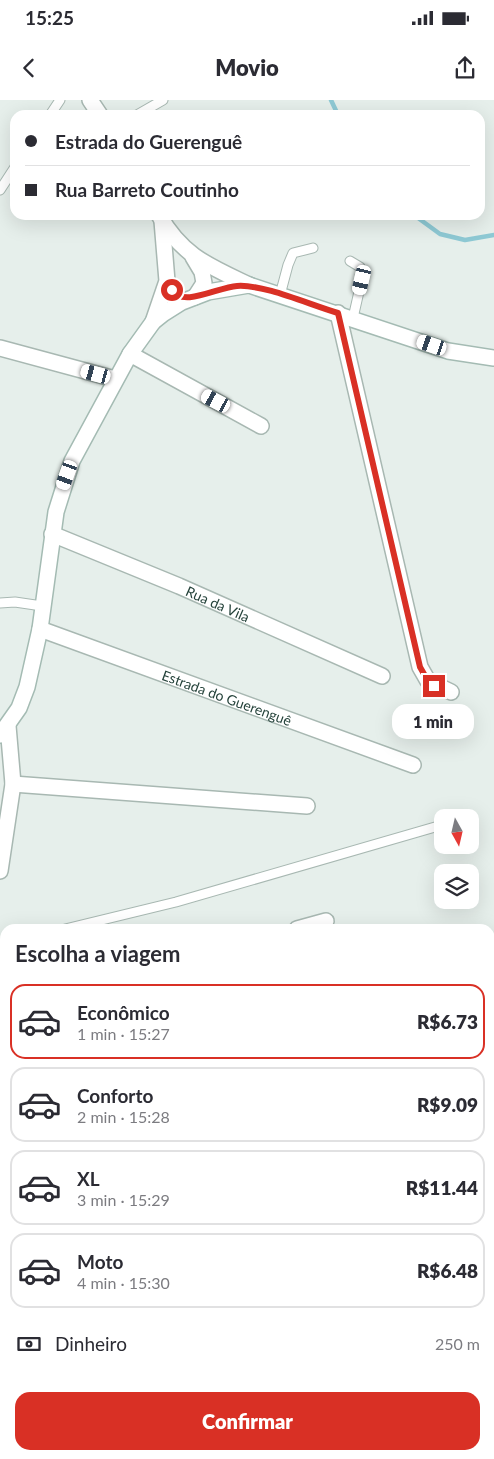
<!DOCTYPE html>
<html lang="pt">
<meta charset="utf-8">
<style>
:root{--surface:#fff;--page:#f7f7f7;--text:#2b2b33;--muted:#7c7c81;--line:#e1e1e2;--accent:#d93025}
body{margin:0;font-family:Lato,sans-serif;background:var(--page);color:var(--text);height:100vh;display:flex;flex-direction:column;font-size:19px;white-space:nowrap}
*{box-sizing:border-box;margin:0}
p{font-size:16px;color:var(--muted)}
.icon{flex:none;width:28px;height:28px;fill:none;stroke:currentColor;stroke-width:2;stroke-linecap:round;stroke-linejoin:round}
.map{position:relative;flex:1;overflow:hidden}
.drawer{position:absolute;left:0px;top:824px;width:495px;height:536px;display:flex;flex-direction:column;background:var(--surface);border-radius:15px 15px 0 0;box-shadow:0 5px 20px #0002}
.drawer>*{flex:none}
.banner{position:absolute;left:10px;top:10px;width:475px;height:110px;border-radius:15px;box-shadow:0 5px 20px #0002;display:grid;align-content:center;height:110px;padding:0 15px;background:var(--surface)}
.needle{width:32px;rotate:172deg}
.controls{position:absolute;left:434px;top:709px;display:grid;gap:10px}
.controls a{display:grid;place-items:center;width:45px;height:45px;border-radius:10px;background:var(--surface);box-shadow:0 5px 20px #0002;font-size:25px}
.end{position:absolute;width:22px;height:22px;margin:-11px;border:6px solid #d93025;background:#fff;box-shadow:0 0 0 2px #fff}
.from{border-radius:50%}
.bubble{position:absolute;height:35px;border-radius:15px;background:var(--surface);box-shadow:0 5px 20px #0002;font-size:16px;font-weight:800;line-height:35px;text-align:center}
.car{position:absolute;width:15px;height:30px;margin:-15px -8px;border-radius:6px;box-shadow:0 0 4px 1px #0007;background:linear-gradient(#fff 24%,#345 0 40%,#fff 0 76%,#345 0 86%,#fff 0)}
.banner b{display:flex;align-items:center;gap:18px;height:48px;font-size:19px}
.banner b+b{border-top:1px solid var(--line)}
.banner i{width:12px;height:12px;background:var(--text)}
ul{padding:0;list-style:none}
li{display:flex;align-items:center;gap:15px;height:75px;margin:0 10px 8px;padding:0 5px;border:2px solid var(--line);border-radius:15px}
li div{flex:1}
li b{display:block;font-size:19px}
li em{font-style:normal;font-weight:800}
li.current{border-color:var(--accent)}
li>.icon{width:45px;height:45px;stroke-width:1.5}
h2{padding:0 15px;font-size:22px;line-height:60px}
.pay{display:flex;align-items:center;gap:12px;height:55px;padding:0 15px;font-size:19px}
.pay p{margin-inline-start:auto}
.button{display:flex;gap:10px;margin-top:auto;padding:10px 15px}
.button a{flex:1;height:58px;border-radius:15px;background:var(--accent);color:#fff;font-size:20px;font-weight:800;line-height:58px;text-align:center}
.status{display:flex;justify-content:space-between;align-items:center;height:35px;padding:0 25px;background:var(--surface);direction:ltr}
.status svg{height:14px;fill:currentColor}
header{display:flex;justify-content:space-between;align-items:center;height:65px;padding:0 15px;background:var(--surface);font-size:22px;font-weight:800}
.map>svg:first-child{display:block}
</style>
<div class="status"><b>15:25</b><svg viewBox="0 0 49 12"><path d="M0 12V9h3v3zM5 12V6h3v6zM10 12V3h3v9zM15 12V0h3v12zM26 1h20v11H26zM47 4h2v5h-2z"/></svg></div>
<header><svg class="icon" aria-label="back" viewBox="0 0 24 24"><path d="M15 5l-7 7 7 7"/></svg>Movio<svg class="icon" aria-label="share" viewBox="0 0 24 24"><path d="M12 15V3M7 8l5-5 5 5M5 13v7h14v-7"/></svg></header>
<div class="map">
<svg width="494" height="1359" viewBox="0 0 494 1359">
<rect width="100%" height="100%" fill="#e6efeb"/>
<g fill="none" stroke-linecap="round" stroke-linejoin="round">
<!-- stream -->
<path stroke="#8ec9d4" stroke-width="4.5" d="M331 0 338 15
M414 115 440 134 465 140 494 135"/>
<defs>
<path id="service" d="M50 15 60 0
M137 15 163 0
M0 90 15 67
M350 161 360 167 363 174 353 218
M280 195 288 165 293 153 313 148
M0 503 15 502 42 506
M65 829 176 802 442 725
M0 845 5 843"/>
<g id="minor">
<path d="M90 0 100 15"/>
<path d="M159 115C182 156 209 166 249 185"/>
<path d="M193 157 202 172 204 183 195 197"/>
<path d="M338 213 420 567 428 581 451 592"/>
<path d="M153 222 167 181 162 121"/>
<path d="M0 248 115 279"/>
<path d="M130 254 261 326"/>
<path id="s1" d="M52 434 179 486 382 576"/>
<path id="s2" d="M40 529 413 665"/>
<path d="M13 684 307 706"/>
<path d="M0 771 13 684 8 626"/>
<path d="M297 829 326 821"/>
<path d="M490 855 493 854"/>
<path d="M0 906 5 905"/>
<path d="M490 981 494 980"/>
<path d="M0 1018 5 1016"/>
<path d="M490 1090 494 1089"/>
<path d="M490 1243 494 1242"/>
<path d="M0 1339 5 1338"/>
</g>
<path id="tertiary" d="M0 915 5 927
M122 1355 123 1359"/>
<path id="secondary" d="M0 635 19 608 27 587 40 529 56 412 72 361 130 254 153 222 163 214 182 202 208 192 249 185 448 251 494 258"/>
</defs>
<!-- service casing -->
<use href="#service" stroke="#a8b8b2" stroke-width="11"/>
<!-- minor casing -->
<use href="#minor" stroke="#a8b8b2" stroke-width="18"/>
<!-- tertiary casing -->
<use href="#tertiary" stroke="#a8b8b2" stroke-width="18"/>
<!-- secondary casing -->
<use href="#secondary" stroke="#a4bbb3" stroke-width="18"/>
<!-- service -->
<use href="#service" stroke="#fff" stroke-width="9"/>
<!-- minor -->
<use href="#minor" stroke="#fff" stroke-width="15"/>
<!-- tertiary -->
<use href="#tertiary" stroke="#fff" stroke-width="15"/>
<!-- secondary -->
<use href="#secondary" stroke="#fff" stroke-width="15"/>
</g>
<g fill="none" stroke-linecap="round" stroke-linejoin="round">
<!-- route -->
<path stroke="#d93025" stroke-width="6" d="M172 190C183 208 218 187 237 186 264 184 310 205 338 213L420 567 428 581 434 586"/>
</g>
<g text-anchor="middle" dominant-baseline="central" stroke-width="4" stroke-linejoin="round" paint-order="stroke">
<!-- street labels -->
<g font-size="14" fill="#24423a" stroke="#f7fbf9">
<text stroke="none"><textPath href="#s1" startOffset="180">Rua da Vila</textPath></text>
<text stroke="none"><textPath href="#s2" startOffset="199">Estrada do Guerenguê</textPath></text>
</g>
</g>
</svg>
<div class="controls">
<a><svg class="needle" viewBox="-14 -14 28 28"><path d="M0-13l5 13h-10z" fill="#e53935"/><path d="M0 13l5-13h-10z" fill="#7c7c81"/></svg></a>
<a><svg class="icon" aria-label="layers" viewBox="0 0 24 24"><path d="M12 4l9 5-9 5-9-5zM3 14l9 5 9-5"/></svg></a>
</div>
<i class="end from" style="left:172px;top:190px"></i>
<i class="end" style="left:434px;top:586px"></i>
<div class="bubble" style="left:392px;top:604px;width:82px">1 min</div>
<i class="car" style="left:362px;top:180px;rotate:193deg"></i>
<i class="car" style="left:432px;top:245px;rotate:289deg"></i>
<i class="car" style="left:96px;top:274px;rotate:285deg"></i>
<i class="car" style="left:216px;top:301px;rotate:298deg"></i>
<i class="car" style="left:67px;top:375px;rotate:200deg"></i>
<div class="banner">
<b><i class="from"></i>Estrada do Guerenguê</b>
<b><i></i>Rua Barreto Coutinho</b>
</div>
<section class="drawer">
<h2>Escolha a viagem</h2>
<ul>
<li class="current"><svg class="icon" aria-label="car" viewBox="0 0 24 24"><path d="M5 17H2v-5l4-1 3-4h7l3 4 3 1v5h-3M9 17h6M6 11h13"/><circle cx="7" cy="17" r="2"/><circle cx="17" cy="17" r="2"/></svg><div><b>Econômico</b><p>1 min · 15:27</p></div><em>R$6.73</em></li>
<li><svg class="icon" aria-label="car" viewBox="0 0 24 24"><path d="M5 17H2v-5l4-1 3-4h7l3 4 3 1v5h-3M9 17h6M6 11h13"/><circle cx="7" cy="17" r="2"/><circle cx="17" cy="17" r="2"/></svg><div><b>Conforto</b><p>2 min · 15:28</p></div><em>R$9.09</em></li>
<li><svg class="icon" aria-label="car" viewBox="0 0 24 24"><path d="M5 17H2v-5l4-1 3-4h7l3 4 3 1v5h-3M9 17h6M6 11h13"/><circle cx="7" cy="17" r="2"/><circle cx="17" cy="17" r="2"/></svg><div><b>XL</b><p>3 min · 15:29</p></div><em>R$11.44</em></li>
<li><svg class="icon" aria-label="car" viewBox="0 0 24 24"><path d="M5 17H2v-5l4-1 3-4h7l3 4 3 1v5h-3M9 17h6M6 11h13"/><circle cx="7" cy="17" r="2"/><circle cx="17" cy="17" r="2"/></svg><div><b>Moto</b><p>4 min · 15:30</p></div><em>R$6.48</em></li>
</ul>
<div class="pay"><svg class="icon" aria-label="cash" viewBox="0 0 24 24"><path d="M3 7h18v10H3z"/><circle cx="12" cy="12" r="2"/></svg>Dinheiro<p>250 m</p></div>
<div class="button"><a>Confirmar</a></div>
</section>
</div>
